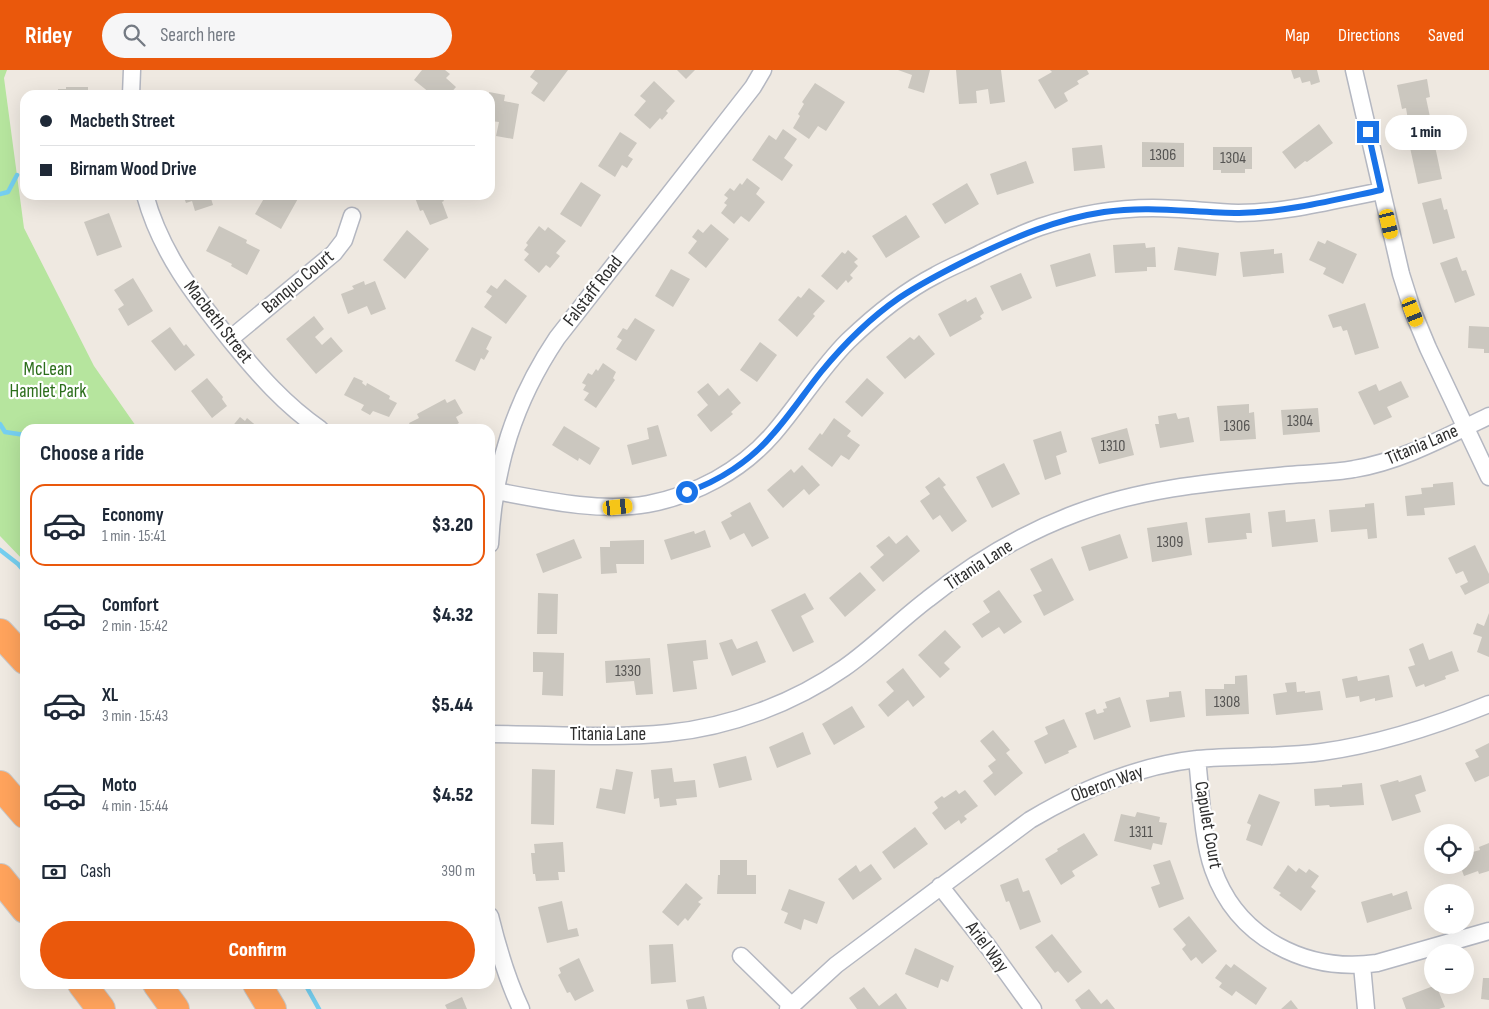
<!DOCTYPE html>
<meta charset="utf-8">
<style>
:root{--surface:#fff;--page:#f6f6f7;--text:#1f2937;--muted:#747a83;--line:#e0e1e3;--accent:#ea580c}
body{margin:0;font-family:"Sofia Sans Condensed",sans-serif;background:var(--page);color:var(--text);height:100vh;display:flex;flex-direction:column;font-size:19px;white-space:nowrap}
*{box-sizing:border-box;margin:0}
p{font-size:16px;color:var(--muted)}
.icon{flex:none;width:28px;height:28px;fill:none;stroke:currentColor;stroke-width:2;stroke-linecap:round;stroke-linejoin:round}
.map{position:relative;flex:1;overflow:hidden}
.details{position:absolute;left:20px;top:354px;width:475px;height:565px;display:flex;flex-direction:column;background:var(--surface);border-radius:15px;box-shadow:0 5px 20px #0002}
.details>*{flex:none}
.hud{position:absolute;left:20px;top:20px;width:475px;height:110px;border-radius:15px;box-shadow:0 5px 20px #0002;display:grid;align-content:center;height:110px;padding:0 20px;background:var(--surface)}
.tools{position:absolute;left:1424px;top:754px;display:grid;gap:10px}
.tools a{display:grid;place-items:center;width:50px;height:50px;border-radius:50%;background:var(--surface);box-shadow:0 5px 20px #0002;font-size:25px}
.end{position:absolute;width:22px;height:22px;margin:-11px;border:6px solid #1a73e8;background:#fff;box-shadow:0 0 0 2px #fff}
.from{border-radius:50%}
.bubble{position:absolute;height:35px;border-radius:18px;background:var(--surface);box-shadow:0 5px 20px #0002;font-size:16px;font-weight:800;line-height:35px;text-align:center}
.car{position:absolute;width:15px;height:30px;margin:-15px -8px;border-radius:6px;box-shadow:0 0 4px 1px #0007;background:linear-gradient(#f5c518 24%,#345 0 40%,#f5c518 0 76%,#345 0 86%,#f5c518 0)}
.hud b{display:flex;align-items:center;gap:18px;height:48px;font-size:19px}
.hud b+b{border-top:1px solid var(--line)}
.hud i{width:12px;height:12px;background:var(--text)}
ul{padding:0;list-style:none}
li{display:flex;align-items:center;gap:15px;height:82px;margin:0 10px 8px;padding:0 10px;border:2px solid transparent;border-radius:15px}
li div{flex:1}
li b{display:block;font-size:19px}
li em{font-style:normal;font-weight:800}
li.active{border-color:var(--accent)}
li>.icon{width:45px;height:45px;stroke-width:1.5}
h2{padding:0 20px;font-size:22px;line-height:60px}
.pay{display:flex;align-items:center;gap:12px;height:55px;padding:0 20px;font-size:19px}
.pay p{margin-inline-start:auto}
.button{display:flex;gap:10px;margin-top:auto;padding:10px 20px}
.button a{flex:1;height:58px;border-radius:30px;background:var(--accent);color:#fff;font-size:20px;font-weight:800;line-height:58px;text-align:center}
header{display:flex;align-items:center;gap:30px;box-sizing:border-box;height:70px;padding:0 25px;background:var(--accent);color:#fff}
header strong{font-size:24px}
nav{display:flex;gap:28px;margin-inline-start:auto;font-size:18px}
.search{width:350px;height:45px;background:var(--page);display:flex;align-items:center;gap:12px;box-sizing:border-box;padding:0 18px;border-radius:28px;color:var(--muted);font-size:19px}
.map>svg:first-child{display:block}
</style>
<header>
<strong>Ridey</strong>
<div class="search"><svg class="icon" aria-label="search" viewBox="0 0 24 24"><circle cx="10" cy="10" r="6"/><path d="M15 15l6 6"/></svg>Search here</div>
<nav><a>Map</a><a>Directions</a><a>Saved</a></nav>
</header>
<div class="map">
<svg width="1489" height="939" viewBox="0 0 1489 939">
<rect width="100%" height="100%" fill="#efe9e1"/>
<!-- green -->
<path fill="#b6e59e" d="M0 0H7L4 8 24 158 94 296 138 359H25V492L0 466Z"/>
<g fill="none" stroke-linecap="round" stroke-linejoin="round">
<!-- stream -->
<path stroke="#75cff0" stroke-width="4.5" d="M0 124 8 122 17 105
M0 354 5 362 25 365
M0 480 18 494 25 502
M305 914 319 939"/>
</g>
<!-- building -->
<path fill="#cbc7bf" d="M422 0H445L450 4 446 8 456 17 449 25H429L430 23 414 10Z
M535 0H568L544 32 531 23 538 13 530 7Z
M677 0H695L686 9Z
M898 0H930L924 23 908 18 912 5Z
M956 0H1001L1005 32 990 34 988 19 976 21 977 33 959 34Z
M1050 0H1087L1089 4 1077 11 1079 14 1064 23 1068 31 1055 39 1038 10 1052 2Z
M1291 0H1317L1320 12 1311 15 1310 11 1302 13 1300 7 1294 9Z
M1427 9 1430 27 1426 28 1430 47 1408 50 1406 38 1402 39 1397 15Z
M654 11 675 31 666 41 668 43 662 50 660 48 650 59 634 45 646 31 640 26Z
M815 13 845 32 826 61 818 56 809 69 793 58 800 46 798 44 804 34 802 32Z
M66 17H88V25H58V19H66Z
M489 22 505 25 504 31 519 34 513 69 496 66 499 52 490 51Z
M1319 54 1333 73 1307 92 1305 91 1295 99 1282 82Z
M783 59 797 69 784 88 793 95 782 111 752 90 769 65 776 70Z
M620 62 637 73 628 86 633 89 627 98 622 95 615 107 598 96Z
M1433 67 1442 109 1418 114 1409 73Z
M1142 72 1184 73V97H1142Z
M1102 75 1105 98 1074 101 1072 78Z
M1213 77H1252V99H1245V103H1221V100H1213Z
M1026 91 1034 113 997 125 990 104Z
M747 108 760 118 756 124 765 132 749 152 741 146 734 154 721 143 727 135 724 133 728 128 724 125 730 118 734 121 740 113 742 115Z
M581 112 601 125 581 157 560 144Z
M967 113 979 134 945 154 932 134Z
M183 125H210L213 135 195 141 192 131 186 133Z
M266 125H300L281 159 255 144Z
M414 125H441L444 131 442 132 448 148 430 155 423 140 420 141Z
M1441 128 1444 140 1447 139 1455 168 1433 174 1422 133Z
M109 143 122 177 97 186 84 152Z
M906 145 920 167 886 188 872 166Z
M711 154 729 169 706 198 688 183 697 171 692 167 698 159 703 163Z
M219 156 247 170 246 173 260 180 247 205 231 196 232 194 206 181Z
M539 156 545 161 548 157 566 171 556 183 560 186 550 198 546 195 539 203 524 190 529 184 524 180 528 175 526 173Z
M407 160 429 179 405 209 383 190Z
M1327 170 1357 184 1343 214 1323 204 1326 198 1309 190 1318 171 1325 174Z
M1145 173 1146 178 1155 177 1156 197H1147V201L1115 203 1113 175Z
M1178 177 1219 183 1216 206 1174 200Z
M1274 179V184L1282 183 1284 203 1243 207 1240 182Z
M848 180 858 189 854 192 858 196 850 205 853 208 848 213 846 210 837 220 821 206 842 182 845 184Z
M1090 183 1096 206 1056 217 1050 195Z
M1457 187 1462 201 1466 200 1475 225 1455 233 1440 193Z
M671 199 690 209 673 237 655 226Z
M1021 203 1032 228 1002 241 990 216Z
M133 208 153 241 128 256 118 239 124 235 114 220Z
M505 209 527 226 506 254 484 237 492 226 486 222 491 215 497 219Z
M364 211 365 215 375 211 386 239 371 245 367 236 348 244 341 224 354 219 352 216Z
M809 218 825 231 813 244 815 246 797 267 778 250 798 226 801 228Z
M976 227 984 243 980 246 982 249 950 267 938 244 966 229 967 232Z
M1365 233 1379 278 1355 285 1347 260 1343 261 1341 256 1333 258 1328 245Z
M314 246 324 259 315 267 322 275 331 267 343 281 316 304 286 269Z
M635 248 655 260 636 291 616 279 622 270 617 267 623 258 627 260Z
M1469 256 1489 257V283H1484V279L1468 278Z
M170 257 184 276 186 274 195 285 175 301 151 271Z
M472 257 492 267 486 279 489 281 484 290 481 288 475 301 455 291Z
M919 265 935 284 905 309 886 287 910 267 914 270Z
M760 272 777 285 757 312 740 300Z
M603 293 616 302 613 308 615 310 596 338 584 330 589 323 583 320 586 315 582 313 588 303 592 305 596 299 598 301Z
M354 307 363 311 362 313 366 316 367 313 390 326 389 329 397 333 389 347 373 341 370 345 361 340 364 335 344 325Z
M207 308 223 327 222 329 227 336 212 348 191 321Z
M867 308 884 323 862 347 845 332Z
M1401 311 1409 327 1387 337 1392 347 1374 355 1358 322 1376 314 1379 321Z
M708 313 719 326 728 318 741 333 731 342 733 344 711 362 697 345 708 335 697 322Z
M445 329 447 333 455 329 463 343 456 347 459 353 449 359H412L409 353 419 348 417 344Z
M1249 334V343L1254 342 1256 369 1220 371 1217 336Z
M1318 338 1320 362 1283 365 1281 340Z
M1176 343 1178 349 1189 347 1194 372 1160 378 1155 354H1159L1158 346Z
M240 347 245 351 247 348 260 359H230Z
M834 348 851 361 847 366 860 375 849 390 841 385 832 397 808 379 820 363 822 365Z
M658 355 667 386 632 395 627 375 649 369 647 358Z
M564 356 600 378 590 395 579 388 578 391 552 375Z
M1127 358 1134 385 1099 394 1091 368Z
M1061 361 1067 382 1056 386 1061 404 1045 410 1033 370Z
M1004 393 1020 424 992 438 976 407Z
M802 395 820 415 809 425 804 419 783 438 767 420 791 399 794 403Z
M939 407 946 415 943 417 967 451 952 462 940 445 933 450 920 431 930 424 925 417Z
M1453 412 1455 435 1424 438 1425 445 1407 446 1405 426 1422 424 1421 418 1433 417V414Z
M750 432 769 468 752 477 744 463 730 470 721 452 732 446 730 443Z
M1374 433 1377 468 1368 469 1367 459 1331 462 1329 440 1365 437V434Z
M1285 440 1286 452 1315 449 1318 472 1272 477 1268 442Z
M1250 443 1252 463H1246L1247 469 1208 473 1205 448Z
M1187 452 1192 485 1152 492 1147 458Z
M705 460 711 477 671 490 664 470 694 461 695 464Z
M1120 464 1128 488 1089 501 1081 477Z
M907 465 920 481 883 512 870 497 884 485 876 476 889 466 896 474Z
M574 469 582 488 543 503 536 484Z
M644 470V494H616L617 503 601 504 600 477H610V471Z
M1475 475 1489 504V513L1465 525 1460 516 1468 512 1463 501 1456 504 1448 488Z
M1052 488 1074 530 1044 546 1033 525 1042 521 1030 499Z
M860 502 876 520 845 547 829 528Z
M999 520 1022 552 1004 564 999 557 982 568 972 554 990 542 983 531Z
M538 523 558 524 557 564H537Z
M805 523 814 539 801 546 814 572 793 582 771 540Z
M1489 543V587L1477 582 1482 567 1473 564 1477 553 1484 556Z
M945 560 961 577 944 593 950 599 940 608 918 585Z
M732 569 737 579 757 571 766 592 732 606 719 573Z
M706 570 708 589 693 591 697 619 673 622 667 574Z
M1423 573 1429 590 1452 581 1459 601 1445 606 1446 609 1425 617 1424 614 1416 617 1408 597 1415 595 1409 579Z
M533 582 564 583 563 626 542 625 543 602H533Z
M650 588 653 624 636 625 634 611 606 613 605 591Z
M903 598 925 627 913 637 908 630 888 647 878 635 894 621 886 612Z
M1247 605 1249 644 1206 646 1205 619H1224V614H1235V606Z
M1389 605 1393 627 1375 631V628L1360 632 1359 626 1346 628 1342 609 1357 606 1358 611Z
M1296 612 1297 622 1305 621V623L1320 621 1323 640 1276 645 1273 624 1287 622 1285 613Z
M1181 621 1185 647 1150 652 1146 630 1169 627V622Z
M1120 627 1131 657 1094 670 1085 643 1095 639 1097 644 1104 642 1103 639 1107 638 1105 632Z
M852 636 865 657 834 675 822 654Z
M1064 649 1077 677 1068 681 1069 683 1045 694 1034 671 1048 664 1045 657Z
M993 660 1010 680 1006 683 1023 703 995 726 983 711 993 703 988 696 996 690 980 671Z
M803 662 811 684 777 698 769 677Z
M1489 673V706L1475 712 1465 693 1479 687 1475 680Z
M746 686 752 710 719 718 713 694Z
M672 698 674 712 695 710 697 727 676 729 677 735 660 737 659 728 654 729 651 700Z
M532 699 555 700 554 755 531 754Z
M616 699 633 702 625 744 596 738 600 718 612 720Z
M1421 705 1426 721 1415 725 1421 742 1392 751 1380 715 1398 710 1399 712Z
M1362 713 1364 735 1330 737 1329 735 1315 736 1314 719 1342 717V715Z
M956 720 959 724 965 720 978 736 964 746 967 749 961 754 959 750 945 760 932 743 938 738 934 732 942 726 944 728Z
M1259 724 1280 732 1262 776 1246 770 1251 755 1247 753Z
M1137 742 1160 747 1159 752 1167 753 1162 775 1153 773 1151 780 1114 771 1121 744 1135 747Z
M915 757 928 774 894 799 882 782Z
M1084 763 1098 785 1072 801 1075 806 1061 815 1045 789 1058 781 1057 779Z
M563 772 565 802H558L559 810 536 811 535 804H533L531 783H535L534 774Z
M1489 773V801L1479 804 1478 801 1464 806 1460 795H1465V784L1480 780 1479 777Z
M720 790H747V805H756V824H717L718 805H720Z
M1170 790 1184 829 1159 838 1151 817 1160 814 1153 795Z
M871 794 882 809 853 830 838 809 856 795 860 802Z
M1288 795 1296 802 1299 798 1306 803 1309 799 1319 806 1311 817 1316 821 1301 841 1279 825 1281 823 1273 818Z
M1018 808 1023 822 1029 820 1041 852 1020 860 1009 831 1006 832 1000 815Z
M686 813 703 828 698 832 701 834 688 851 685 848 678 856 662 842Z
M789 819 825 832 817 854 804 849 801 860 784 853 788 843 781 840Z
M1407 821 1412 839 1367 853 1361 832 1392 823 1393 826Z
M562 831 568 860 577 858 579 866 547 873 538 837Z
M1189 846 1217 881 1202 894 1196 887 1191 891 1182 879 1186 875 1173 859Z
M1052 864 1082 902 1068 913 1058 901 1055 903 1035 877Z
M673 874 676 912 651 914 649 875Z
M915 878 954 896 948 912 941 909 938 918 905 904Z
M579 888 594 921 575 931 570 922 567 923 558 905 561 903 559 898Z
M1226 894 1231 898 1234 894 1267 918 1256 935 1236 921 1232 926 1219 917 1222 913 1215 908Z
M1483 908H1489V930L1481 929Z
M1436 915 1445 937 1439 939H1406L1402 928Z
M864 917 879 936 896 923 907 939H857L849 928Z
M1089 919 1101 934 1107 929 1115 939H1081L1075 930Z
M704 926 707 939H688L686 930Z
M462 927 467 939H447L445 935Z
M1291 930 1298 939H1281Z"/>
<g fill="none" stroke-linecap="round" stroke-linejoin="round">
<defs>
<path id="street" d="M1354 0 1401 204 1413 242 1428 278 1489 407
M131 25 132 0
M145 125C161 183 194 225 231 271 258 304 285 335 320 359
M230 269 334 183 344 170 352 146
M490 420C539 429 599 443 648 434 695 425 741 401 773 364 799 334 820 299 848 271 874 246 903 222 936 205 950 197 966 191 981 183 1000 174 1020 164 1040 157 1076 145 1116 138 1153 138 1181 138 1210 142 1238 143 1286 143 1334 130 1381 121
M490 474C494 397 514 332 557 268L753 17 763 0
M490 664C549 664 609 669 668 663 730 657 794 633 844 598 874 577 899 551 928 529 973 493 1023 463 1077 443 1145 417 1217 412 1289 405 1310 403 1333 403 1354 399 1402 391 1445 367 1489 346
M1197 689C1201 722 1202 768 1213 799 1237 868 1306 903 1377 893L1489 861
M940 816 989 878 1033 939
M490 846C498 879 507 909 521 939
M741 886 791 935
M1362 895 1366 939
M788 939 836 895 1030 750C1082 719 1136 696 1197 689 1238 685 1280 688 1322 682 1380 674 1435 656 1489 634"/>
<path id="highway" d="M0 563 25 590
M0 715 25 744
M0 808 25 839
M82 914 101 939
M157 914 175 939
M257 914 272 939"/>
</defs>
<!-- street casing -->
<use href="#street" stroke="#b4b7c1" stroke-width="19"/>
<!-- highway casing -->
<use href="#highway" stroke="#c9c9c9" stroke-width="30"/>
<!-- street -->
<use href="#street" stroke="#fff" stroke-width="16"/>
<!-- highway -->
<use href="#highway" stroke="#ffa35c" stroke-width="28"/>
</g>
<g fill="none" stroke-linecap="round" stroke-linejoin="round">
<!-- route -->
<path stroke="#1a73e8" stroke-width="6" d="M687 422C719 411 750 391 772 365 790 345 805 322 821 302 844 274 870 248 899 228 923 212 947 200 973 187 1015 167 1057 149 1104 142 1150 135 1194 143 1239 143 1287 142 1334 130 1381 120L1368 62"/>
</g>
<g text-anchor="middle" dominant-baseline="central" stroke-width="4.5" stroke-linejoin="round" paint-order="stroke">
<!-- number labels -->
<g font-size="16" fill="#555452">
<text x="1163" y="85">1306</text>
<text x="1233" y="88">1304</text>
<text x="1300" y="351">1304</text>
<text x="1237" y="356">1306</text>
<text x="1113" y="376">1310</text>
<text x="1170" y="472">1309</text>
<text x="628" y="601">1330</text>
<text x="1227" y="632">1308</text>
<text x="1141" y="762">1311</text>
</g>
<!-- street labels -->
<g font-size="19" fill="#2e2e2e" stroke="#fff">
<text transform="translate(298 212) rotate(-40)">Banquo Court</text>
<text transform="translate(593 221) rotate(-52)">Falstaff Road</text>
<text transform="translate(218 252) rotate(52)">Macbeth Street</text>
<text transform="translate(1422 375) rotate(-23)">Titania Lane</text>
<text transform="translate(979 495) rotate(-33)">Titania Lane</text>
<text x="608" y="664">Titania Lane</text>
<text transform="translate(1107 714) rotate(-20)">Oberon Way</text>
<text transform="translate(1208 755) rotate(80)">Capulet Court</text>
<text transform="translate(987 877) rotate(53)">Ariel Way</text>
</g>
<!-- park labels -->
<g font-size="19" fill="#2c6e1b" stroke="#fff">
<text x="48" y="299">McLean<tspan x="48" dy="22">Hamlet Park</tspan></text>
</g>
</g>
</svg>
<div class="tools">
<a><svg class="icon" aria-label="locate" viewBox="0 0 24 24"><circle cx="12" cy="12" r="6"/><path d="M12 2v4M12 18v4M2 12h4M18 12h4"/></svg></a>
<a>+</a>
<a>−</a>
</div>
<i class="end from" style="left:687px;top:422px"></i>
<i class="end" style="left:1368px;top:62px"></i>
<div class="bubble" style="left:1385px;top:45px;width:82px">1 min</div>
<i class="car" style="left:1389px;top:154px;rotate:167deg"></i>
<i class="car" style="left:1413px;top:242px;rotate:158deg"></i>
<i class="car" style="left:618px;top:437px;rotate:84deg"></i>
<div class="hud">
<b><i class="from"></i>Macbeth Street</b>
<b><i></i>Birnam Wood Drive</b>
</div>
<section class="details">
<h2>Choose a ride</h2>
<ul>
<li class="active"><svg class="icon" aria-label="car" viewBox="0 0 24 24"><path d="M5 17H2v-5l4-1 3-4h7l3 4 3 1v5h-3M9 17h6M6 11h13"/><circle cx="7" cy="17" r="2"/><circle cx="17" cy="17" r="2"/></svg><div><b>Economy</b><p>1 min · 15:41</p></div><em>$3.20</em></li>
<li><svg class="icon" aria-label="car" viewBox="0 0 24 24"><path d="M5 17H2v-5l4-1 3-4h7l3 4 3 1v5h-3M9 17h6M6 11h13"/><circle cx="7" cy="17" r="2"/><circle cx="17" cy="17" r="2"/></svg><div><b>Comfort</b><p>2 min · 15:42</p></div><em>$4.32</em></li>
<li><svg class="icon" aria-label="car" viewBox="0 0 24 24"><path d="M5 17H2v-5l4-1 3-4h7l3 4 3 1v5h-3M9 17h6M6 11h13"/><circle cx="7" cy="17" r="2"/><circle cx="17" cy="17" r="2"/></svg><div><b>XL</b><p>3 min · 15:43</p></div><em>$5.44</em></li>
<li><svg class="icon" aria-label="car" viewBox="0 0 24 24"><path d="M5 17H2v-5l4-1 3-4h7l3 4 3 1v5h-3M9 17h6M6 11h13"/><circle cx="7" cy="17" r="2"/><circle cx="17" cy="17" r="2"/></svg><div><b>Moto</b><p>4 min · 15:44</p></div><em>$4.52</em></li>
</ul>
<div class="pay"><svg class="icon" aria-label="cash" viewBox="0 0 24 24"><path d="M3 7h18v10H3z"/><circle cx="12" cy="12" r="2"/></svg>Cash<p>390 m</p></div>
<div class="button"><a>Confirm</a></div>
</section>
</div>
